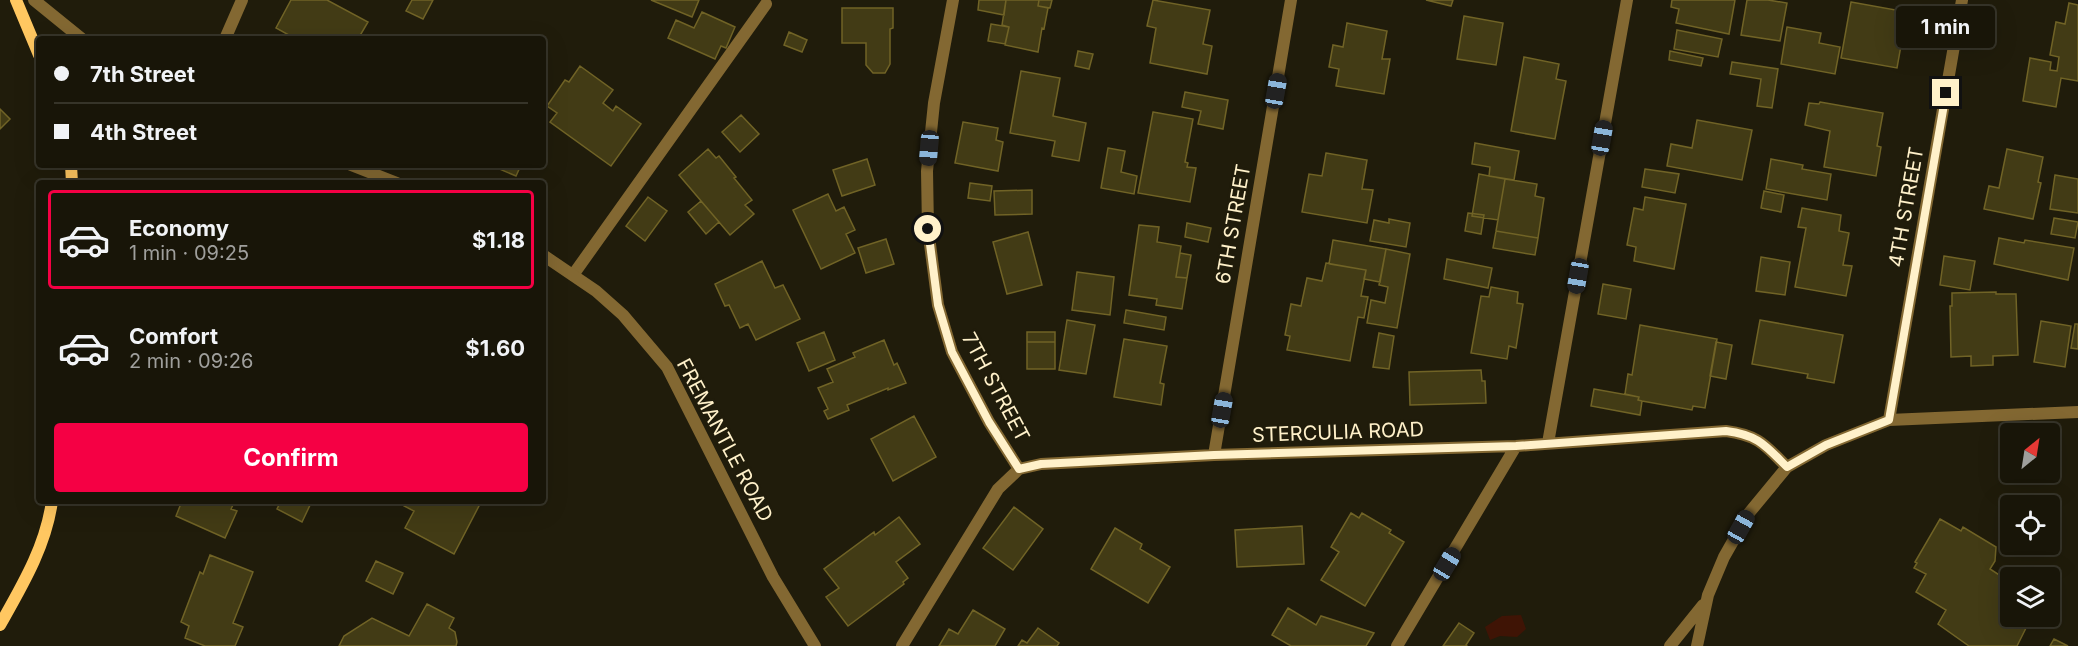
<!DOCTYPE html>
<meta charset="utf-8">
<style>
:root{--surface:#181508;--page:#211e12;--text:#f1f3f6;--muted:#9f9f9c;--line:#363429;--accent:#f50044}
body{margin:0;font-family:Inter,sans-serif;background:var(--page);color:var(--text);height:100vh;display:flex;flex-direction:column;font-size:22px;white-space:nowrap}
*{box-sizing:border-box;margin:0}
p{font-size:20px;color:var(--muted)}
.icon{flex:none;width:33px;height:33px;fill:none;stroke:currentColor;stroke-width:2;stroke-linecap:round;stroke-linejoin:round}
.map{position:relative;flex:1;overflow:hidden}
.side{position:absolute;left:36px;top:180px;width:510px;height:324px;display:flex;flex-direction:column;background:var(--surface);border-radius:6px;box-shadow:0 6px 24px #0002,0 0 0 2px var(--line)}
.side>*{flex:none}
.banner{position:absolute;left:36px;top:36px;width:510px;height:132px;border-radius:6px;box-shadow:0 6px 24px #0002,0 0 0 2px var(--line);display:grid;align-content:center;height:132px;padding:0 18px;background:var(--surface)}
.needle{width:39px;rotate:30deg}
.tools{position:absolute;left:2000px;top:423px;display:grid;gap:12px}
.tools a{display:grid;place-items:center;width:60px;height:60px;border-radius:6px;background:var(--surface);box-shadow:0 6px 24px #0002,0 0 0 2px var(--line);font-size:30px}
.end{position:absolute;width:27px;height:27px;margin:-14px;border:8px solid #fff1ca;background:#111;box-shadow:0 0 0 3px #111}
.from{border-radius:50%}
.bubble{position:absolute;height:42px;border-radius:6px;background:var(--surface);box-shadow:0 6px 24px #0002,0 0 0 2px var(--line);font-size:20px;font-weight:700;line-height:42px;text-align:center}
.car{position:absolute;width:18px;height:36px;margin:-18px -9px;border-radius:8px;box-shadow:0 0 4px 2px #0007;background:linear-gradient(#222 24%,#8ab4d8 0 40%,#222 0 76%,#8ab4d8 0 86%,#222 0)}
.banner b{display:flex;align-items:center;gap:21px;height:57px;font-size:22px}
.banner b+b{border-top:2px solid var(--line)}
.banner i{width:15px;height:15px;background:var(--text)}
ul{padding:10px 0 0;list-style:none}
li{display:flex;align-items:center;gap:18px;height:99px;margin:0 12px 9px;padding:0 6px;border:3px solid transparent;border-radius:6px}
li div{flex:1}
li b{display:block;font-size:22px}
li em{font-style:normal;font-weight:700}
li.active{border-color:var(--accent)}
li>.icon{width:54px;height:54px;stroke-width:1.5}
.primary-button{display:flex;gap:12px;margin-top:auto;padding:12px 18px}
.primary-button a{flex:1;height:69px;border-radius:6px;background:var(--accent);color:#fff;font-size:24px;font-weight:700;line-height:69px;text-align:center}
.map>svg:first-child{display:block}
</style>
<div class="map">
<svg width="2078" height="646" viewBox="0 0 2078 646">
<rect width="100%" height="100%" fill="#201c0b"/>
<!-- water -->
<path fill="#3f1405" d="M1521 615 1526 629 1517 637 1500 636 1490 640 1485 627 1502 616Z"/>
<!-- building -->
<path fill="#423b15" stroke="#706326" stroke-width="1.5" d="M291 0H327L368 22 358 39H296L276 28Z
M412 0H433L423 19 406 11Z
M651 0H699L692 17Z
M979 0H1006L1004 15 978 10Z
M1006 0H1039L1038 6 1048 8 1044 29 1042 28 1038 52 1005 45 1009 27 1002 25Z
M1039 0H1052L1050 8 1038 6Z
M1153 0 1210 10 1203 44 1212 46 1207 74 1150 63 1156 28 1147 26Z
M1426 0H1453L1451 6Z
M1672 0H1735L1729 34 1676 23 1679 9 1671 7Z
M1747 0H1768L1787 3 1780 41 1741 35Z
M1851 2 1907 12 1897 68 1841 58Z
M2069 3 2078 5V81L2061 78 2056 107 2023 101 2030 58 2051 62 2050 70 2057 71 2059 57 2050 55 2056 22 2065 24Z
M842 8H893V28L890 29V64L885 73H873L866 65V43H842Z
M702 12 735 27 726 48 721 46 715 59 668 38 676 20 694 28Z
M1464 16 1503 23 1496 65 1457 59Z
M1347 23 1387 31 1382 59H1390L1384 94 1336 86 1339 69 1329 67 1333 45 1343 47Z
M991 24 1009 27 1005 44 988 41Z
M1787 27 1821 33 1819 43 1840 47 1835 74 1781 64Z
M1677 30 1722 39 1718 57 1674 49Z
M789 32 807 40 802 52 784 45Z
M1078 51 1093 54 1089 69 1075 66Z
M1670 51 1703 58 1701 66 1669 60Z
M1524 57 1559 64 1556 79 1566 81 1555 139 1511 131Z
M1732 62 1778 69 1772 108 1757 106 1761 79 1730 74Z
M580 66 613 90 603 103 613 111 616 106 641 124 611 166 550 122 557 113 547 106 565 80 569 82Z
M1021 71 1060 78 1053 116 1086 123 1079 161 1052 156 1055 141 1010 133Z
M1185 92 1228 100 1223 129 1198 124 1201 111 1182 107Z
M1820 102 1883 113 1877 146 1881 147 1876 176 1824 167 1830 131 1805 125 1809 103 1819 104Z
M0 109 10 119 0 129Z
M1153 112 1193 119 1185 162 1188 163 1187 167 1196 168 1190 202 1138 193Z
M741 115 759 134 740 152 722 132Z
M1697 120 1752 130 1742 180 1667 166 1671 144 1692 148Z
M963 122 998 128 996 140 1003 142 998 171 955 163Z
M1475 143 1519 151 1514 180 1489 176 1490 167 1472 164Z
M1108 148 1125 151 1121 172 1137 176 1134 194 1101 188Z
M708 149 716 158 719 156 736 177 734 178 752 200 745 205 754 214 730 235 679 175Z
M2007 149 2043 157 2038 182 2041 183 2033 219 1984 209 1989 186 1999 188Z
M1326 153 1367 160 1362 189 1373 190 1367 223 1302 212 1309 174 1322 176Z
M867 159 875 185 842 196 833 170Z
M1771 159 1803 165 1802 169 1831 174 1827 200 1766 189Z
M499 165H521L516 176 497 168Z
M1645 169 1679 174 1675 193 1642 187Z
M1479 174 1505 179 1498 220 1472 216Z
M2055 175 2078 179V213L2050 209Z
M1505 179 1537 184 1535 196 1544 198 1538 238 1496 231Z
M970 183 992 186 990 201 968 198Z
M1032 190V214L995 215 994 191Z
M1764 191 1784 195 1781 212 1761 208Z
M828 194 836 211 844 207 855 230 846 234 855 253 821 269 793 210Z
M648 197 667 211 645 241 626 226Z
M1645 197 1686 204 1674 269 1634 261 1636 247 1627 245 1634 208 1643 210Z
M701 201 719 222 706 234 688 212Z
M1802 208 1841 215 1839 231 1849 233 1843 265 1852 266 1846 296 1795 287 1806 228 1798 227Z
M1468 213 1484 215 1481 234 1465 231Z
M2054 218 2078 222 2075 238 2051 234Z
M1389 219 1410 223 1406 247 1370 241 1374 220 1389 223Z
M1187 223 1211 228 1208 242 1185 237Z
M1139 225 1159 227 1157 242 1181 246 1176 277 1187 278 1182 309 1156 305 1157 299 1129 295Z
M1496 231 1538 238 1535 255 1493 248Z
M1028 232 1042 285 1007 294 993 242Z
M1999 238 2024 243 2025 240 2074 248 2068 280 1994 264Z
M886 239 894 264 866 273 858 248Z
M1333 240 1386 249 1380 282 1364 279 1366 270 1329 264Z
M1386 249 1410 254 1397 328 1367 323 1371 300 1385 303 1388 287 1379 285Z
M1180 253 1191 255 1187 278 1176 277Z
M1944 256 1975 261 1970 290 1940 285Z
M1761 257 1790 262 1785 295 1756 291Z
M1447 259 1492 268 1488 288 1444 279Z
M762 261 775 288 783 285 800 319 756 340 748 324 740 328 729 305 725 306 715 284Z
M1326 263 1366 270 1361 296 1368 297 1364 318 1358 317 1350 361 1287 350 1290 336 1285 335 1291 304 1301 306 1307 278 1322 281Z
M1077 272 1114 277 1110 315 1072 310Z
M1603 284 1631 289 1626 319 1598 314Z
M1491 287 1518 292 1517 303 1523 304 1516 348 1509 346 1507 359 1471 353 1481 296 1489 297Z
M1996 292V294H2016L2018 355 1993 356V365L1971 366V356L1951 357 1950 306H1952V293Z
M1126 310 1166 317 1164 330 1124 323Z
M1067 320 1095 325 1086 374 1059 370Z
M1760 320 1843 335 1834 383 1807 378 1808 374 1752 364Z
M2041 321 2071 326 2065 367 2034 362Z
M2075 324H2078V349L2071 348Z
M1640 325 1717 339 1705 408 1693 406 1692 410 1642 401 1638 400 1639 397 1625 394 1628 374 1632 375Z
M824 332 835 360 809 371 797 343Z
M1027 332H1055V342H1027Z
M1379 333 1394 336 1389 369 1373 367Z
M1124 339 1167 346 1160 383 1164 384 1161 405 1114 397Z
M884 340 894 365 897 363 906 383 888 390V388L847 405 849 410 828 419 824 411 828 409 818 388 833 382 827 369 855 357 853 353Z
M1027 342H1055V369H1027Z
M1716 342 1732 345 1726 379 1710 376Z
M1481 370 1482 381H1485L1486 403 1410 405 1409 372Z
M1594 389 1639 397 1638 400 1642 401 1640 415 1591 406Z
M914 416 936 457 893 481 871 439Z
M182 501H235L231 509 237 511 225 538 176 516Z
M281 501H312L302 522 277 509Z
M406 501H474L480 504 454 554 405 528 414 511 404 506Z
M1014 507 1043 529 1013 570 983 548Z
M1351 513 1359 518 1362 513 1391 530 1389 533 1404 542 1365 606 1321 580 1339 552 1331 547Z
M899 517 920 544 896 562 908 578 903 582 904 584 848 626 826 597 839 588 824 569 874 532 875 535Z
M1940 519 1961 531 1963 527 1996 547 1995 561 1990 569 2010 582V592L2005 606 2010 609V616H2024L2030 620 2017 646H1969L1938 624 1946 610 1916 592 1926 574 1914 568 1917 563 1915 562Z
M1302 526 1304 564 1237 567 1235 530Z
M1115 528 1142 544 1140 549 1170 567 1148 603 1091 569Z
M210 555 253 572 233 623 243 627 235 646H205L185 638 189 626 181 622 200 572 203 574Z
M376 561 403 573 393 594 366 581Z
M427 604 454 618 449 628 455 632 457 642 456 646H339L344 636 372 618 409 636Z
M1288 608 1316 625 1321 616 1374 633 1366 646H1291L1272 635Z
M973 610 1005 629 995 646H939L949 629 958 634Z
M1459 623 1474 633 1466 645 1467 646H1443Z
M1038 628 1059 643 1057 646H1018L1022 640 1027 643Z
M2054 639 2068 646H2050Z"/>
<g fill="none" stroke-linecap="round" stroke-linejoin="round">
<!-- lane -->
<path stroke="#836832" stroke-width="12" d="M225 39 242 0
M573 275 766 4"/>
<!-- street -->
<path stroke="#836832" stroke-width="12" d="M34 0 82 39
M953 0 934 103 927 171 928 229 938 305 952 352 989 422 1019 469
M351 165 397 183
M543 255 596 291 623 315 667 367 773 577 815 646
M1889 420 1962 0
M1548 443 1627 0
M1214 455 1291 0
M902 646 998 489 1019 469 1041 464 1214 455 1516 446 1726 431C1758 435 1765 445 1787 467
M1397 646 1516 446
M1670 646 1703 605
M1697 646 1708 595 1724 557 1749 513 1787 467 1826 445 1889 420 2078 412"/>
<!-- secondary -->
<path stroke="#ffc761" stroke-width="12" d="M16 0 39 55
M71 165 72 183
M0 625C22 586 46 546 52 501"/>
</g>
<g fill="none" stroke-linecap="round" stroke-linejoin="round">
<!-- route -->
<path stroke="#fff1ca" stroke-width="8" d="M928 229 938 305 952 352 989 422 1019 469 1041 464 1214 455 1516 446 1726 431C1758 435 1765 445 1787 467L1826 445 1889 420 1946 93"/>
</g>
<g text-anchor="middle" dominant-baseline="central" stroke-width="5" stroke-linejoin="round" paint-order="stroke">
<!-- street labels -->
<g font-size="20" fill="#fff1ca" stroke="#201c0b">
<text transform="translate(1906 207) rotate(-80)">4TH STREET</text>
<text transform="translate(1233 224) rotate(-80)">6TH STREET</text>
<text transform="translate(996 387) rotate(62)">7TH STREET</text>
<text transform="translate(1338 432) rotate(-2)">STERCULIA ROAD</text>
<text transform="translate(725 440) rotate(62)">FREMANTLE ROAD</text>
</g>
</g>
</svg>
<div class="tools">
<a><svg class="needle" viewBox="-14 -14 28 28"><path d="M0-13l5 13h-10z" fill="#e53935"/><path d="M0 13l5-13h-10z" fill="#9f9f9c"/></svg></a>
<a><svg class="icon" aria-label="locate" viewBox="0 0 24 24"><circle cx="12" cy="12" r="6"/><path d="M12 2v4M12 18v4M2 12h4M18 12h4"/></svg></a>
<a><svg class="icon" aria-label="layers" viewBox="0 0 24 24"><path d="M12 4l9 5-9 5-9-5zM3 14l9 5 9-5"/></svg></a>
</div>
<i class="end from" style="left:928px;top:229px"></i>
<i class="end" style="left:1946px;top:93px"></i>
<div class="bubble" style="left:1896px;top:6px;width:99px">1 min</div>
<i class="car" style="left:1276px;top:91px;rotate:10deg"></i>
<i class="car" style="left:1602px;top:138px;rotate:10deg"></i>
<i class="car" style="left:929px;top:148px;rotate:185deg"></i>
<i class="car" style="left:1578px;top:276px;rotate:190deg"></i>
<i class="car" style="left:1222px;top:410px;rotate:10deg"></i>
<i class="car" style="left:1741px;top:527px;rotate:29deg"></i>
<i class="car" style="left:1447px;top:564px;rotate:31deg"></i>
<div class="banner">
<b><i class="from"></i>7th Street</b>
<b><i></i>4th Street</b>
</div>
<section class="side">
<ul>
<li class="active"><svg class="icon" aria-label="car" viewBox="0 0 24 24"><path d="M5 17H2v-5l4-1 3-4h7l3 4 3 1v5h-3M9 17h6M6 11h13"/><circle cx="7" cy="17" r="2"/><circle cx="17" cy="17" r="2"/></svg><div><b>Economy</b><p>1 min · 09:25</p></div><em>$1.18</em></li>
<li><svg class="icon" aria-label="car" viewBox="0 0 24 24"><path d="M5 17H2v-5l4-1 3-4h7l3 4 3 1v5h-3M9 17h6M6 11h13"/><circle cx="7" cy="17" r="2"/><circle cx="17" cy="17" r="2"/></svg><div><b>Comfort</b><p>2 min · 09:26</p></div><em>$1.60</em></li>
</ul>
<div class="primary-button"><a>Confirm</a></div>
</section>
</div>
